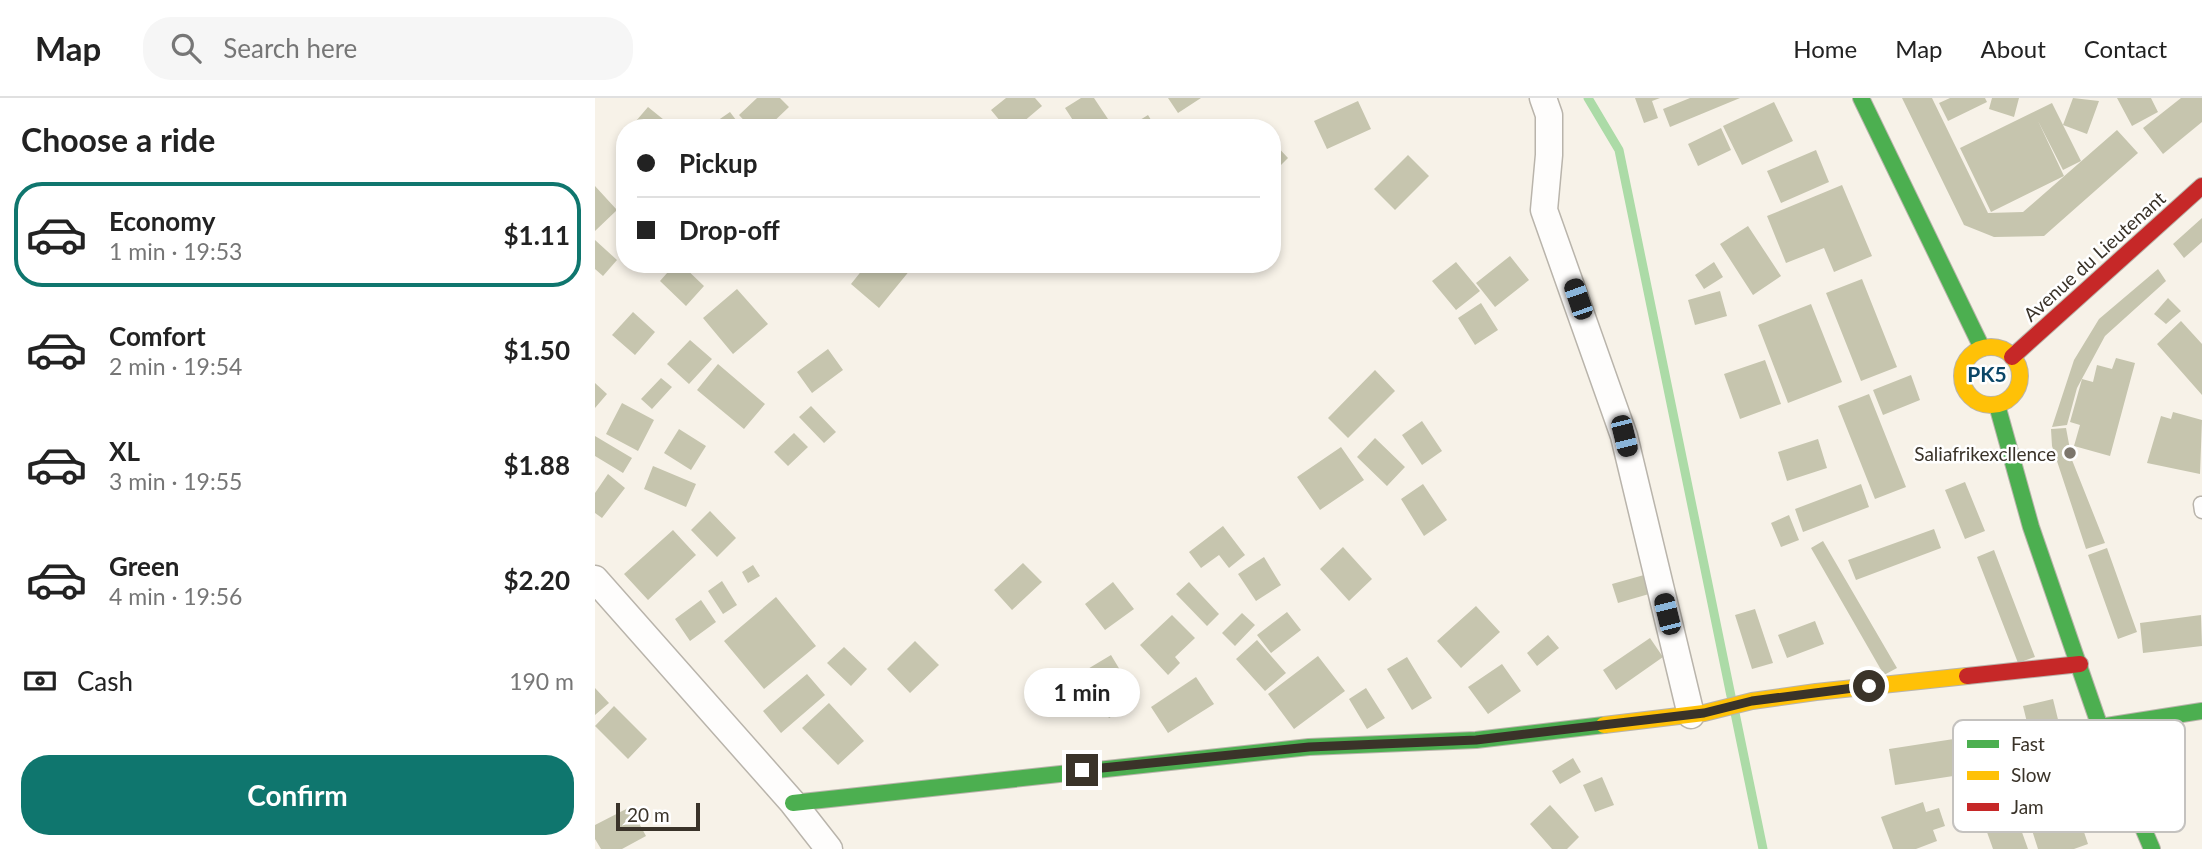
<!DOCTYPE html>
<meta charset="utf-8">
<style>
:root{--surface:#fff;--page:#f6f6f6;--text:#222;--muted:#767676;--line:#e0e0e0;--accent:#0f766e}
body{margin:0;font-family:Lato,sans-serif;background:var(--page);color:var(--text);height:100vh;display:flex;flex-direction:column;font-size:26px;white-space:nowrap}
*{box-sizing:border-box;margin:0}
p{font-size:23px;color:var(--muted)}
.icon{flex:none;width:38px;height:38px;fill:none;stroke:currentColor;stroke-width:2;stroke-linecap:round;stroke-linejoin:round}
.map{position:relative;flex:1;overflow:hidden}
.side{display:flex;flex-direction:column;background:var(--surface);width:595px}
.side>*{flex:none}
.hud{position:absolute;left:21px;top:21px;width:665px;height:154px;border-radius:28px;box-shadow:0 4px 10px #0003;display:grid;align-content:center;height:154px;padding:0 21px;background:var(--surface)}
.scale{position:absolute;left:21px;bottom:18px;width:84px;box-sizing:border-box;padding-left:7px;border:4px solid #3a3329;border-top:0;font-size:19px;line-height:24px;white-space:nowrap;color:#3a3329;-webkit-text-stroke:5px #fff;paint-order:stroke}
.end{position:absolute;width:32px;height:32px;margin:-16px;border:9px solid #3a3329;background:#fff;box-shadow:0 0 0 4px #fff}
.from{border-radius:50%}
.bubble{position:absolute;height:49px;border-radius:24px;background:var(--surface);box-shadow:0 4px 10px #0003;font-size:23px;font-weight:700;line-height:49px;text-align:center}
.car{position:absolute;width:21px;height:42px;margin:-21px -10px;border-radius:9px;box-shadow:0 0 5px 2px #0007;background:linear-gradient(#222 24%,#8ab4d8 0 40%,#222 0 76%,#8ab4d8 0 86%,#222 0)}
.hud b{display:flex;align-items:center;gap:24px;height:66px;font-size:26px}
.hud b+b{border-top:2px solid var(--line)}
.hud i{width:18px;height:18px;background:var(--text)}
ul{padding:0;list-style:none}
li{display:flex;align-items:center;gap:21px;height:105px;margin:0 14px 10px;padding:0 7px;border:4px solid transparent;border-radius:28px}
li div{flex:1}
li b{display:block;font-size:26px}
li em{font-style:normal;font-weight:700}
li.current{border-color:var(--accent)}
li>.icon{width:63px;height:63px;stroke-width:1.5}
h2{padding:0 21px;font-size:32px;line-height:84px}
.pay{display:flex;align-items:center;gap:18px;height:77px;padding:0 21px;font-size:26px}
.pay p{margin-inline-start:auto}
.primary-button{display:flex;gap:14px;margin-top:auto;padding:14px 21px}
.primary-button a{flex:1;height:80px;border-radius:28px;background:var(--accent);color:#fff;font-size:28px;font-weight:700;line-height:80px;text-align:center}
header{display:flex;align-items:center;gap:42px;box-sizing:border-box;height:98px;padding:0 35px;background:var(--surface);border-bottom:2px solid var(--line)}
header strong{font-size:33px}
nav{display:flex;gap:38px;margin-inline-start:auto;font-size:24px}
.search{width:490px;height:63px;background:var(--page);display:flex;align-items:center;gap:18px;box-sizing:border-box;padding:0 24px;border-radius:28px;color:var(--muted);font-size:26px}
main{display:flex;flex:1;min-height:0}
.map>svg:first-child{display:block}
</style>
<header>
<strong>Map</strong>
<div class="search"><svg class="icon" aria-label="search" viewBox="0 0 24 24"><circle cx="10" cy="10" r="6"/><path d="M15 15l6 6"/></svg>Search here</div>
<nav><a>Home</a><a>Map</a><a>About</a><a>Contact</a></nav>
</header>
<main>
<section class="side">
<h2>Choose a ride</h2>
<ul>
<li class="current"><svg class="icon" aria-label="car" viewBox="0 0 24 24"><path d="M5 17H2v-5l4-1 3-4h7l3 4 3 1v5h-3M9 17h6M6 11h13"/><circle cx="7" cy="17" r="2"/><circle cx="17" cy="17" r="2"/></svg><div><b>Economy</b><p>1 min · 19:53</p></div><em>$1.11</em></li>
<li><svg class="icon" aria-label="car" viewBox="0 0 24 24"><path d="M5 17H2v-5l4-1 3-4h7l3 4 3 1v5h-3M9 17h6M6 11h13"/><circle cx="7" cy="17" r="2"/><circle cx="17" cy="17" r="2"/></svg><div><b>Comfort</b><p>2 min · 19:54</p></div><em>$1.50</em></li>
<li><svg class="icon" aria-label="car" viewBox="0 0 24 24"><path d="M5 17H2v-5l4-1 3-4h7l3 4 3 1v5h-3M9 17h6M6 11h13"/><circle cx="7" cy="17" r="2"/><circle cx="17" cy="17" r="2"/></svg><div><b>XL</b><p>3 min · 19:55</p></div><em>$1.88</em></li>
<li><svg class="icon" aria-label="car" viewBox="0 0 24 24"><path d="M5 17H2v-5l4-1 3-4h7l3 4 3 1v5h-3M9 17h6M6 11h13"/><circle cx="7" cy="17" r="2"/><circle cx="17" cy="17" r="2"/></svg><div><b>Green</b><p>4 min · 19:56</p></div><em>$2.20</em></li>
</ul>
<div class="pay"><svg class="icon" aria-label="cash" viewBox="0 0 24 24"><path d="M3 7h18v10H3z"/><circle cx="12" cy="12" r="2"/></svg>Cash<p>190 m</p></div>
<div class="primary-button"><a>Confirm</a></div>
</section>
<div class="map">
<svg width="1607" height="751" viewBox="0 0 1607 751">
<rect width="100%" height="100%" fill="#f7f2e8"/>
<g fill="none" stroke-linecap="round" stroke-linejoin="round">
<!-- stream -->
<path stroke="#acdba7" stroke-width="9" d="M993 0 1024 52 1136 598
M1140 615 1168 751"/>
</g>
<!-- building -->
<path fill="#c6c5ae" d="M162 0H185L194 9 172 30H156L144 17Z
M411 0H440L447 8 421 30H411L396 12Z
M486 0H499L517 27 483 30 470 10Z
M573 0H606L583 15Z
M1040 0H1065L1057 3 1063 20 1049 25Z
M1095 0H1145L1075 29 1068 11Z
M1307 0H1337L1393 115 1428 114 1522 32 1543 55 1449 138 1399 139 1369 127Z
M1355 0H1390L1392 4 1353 23 1344 5Z
M1397 0H1424L1419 19 1394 11Z
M1478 0 1504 3 1492 36 1468 27Z
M1522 0H1556L1563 14 1537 28Z
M1586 0H1607V24L1568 56 1548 30Z
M763 3 776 31 732 51 719 23Z
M1179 4 1198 43 1147 67 1128 28Z
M1457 5 1486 63 1468 72 1443 23 1469 78 1396 114 1365 50Z
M53 9 79 30H35Z
M135 14 147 30H127L122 23Z
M553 17 561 30H532Z
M1126 30 1136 52 1103 68 1093 46Z
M677 43 693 60 677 76Z
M1221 52 1234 84 1186 105 1172 73Z
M813 57 834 78 800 112 779 91Z
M1247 87 1277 158 1239 174 1229 150 1191 165 1172 118Z
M0 88 22 112 0 133Z
M1607 120V144L1589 160 1578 146Z
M1153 128 1186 178 1158 197 1125 146Z
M0 142 22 162 8 178 0 171Z
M915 158 934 182 900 209 881 185Z
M861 164 885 193 861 212 837 183Z
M1119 164 1128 179 1109 191 1100 177Z
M80 166H86L109 188 91 208 65 183Z
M272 166H320L284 210 256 186Z
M1563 171 1571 183 1510 238 1482 290 1472 327 1457 329 1479 262 1504 221Z
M1267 181 1302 269 1266 283 1231 195Z
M142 191 173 226 138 256 108 220Z
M1125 193 1132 218 1100 227 1093 202Z
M1573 200 1586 213 1571 226 1559 216Z
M886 205 903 232 880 247 863 220Z
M1216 206 1247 284 1193 305 1163 227Z
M38 214 60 234 40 257 17 237Z
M1586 223 1607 246V297L1562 246Z
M95 242 117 261 94 286 72 266Z
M233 251 248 272 217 295 202 274Z
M1521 260 1540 265 1515 358 1479 348 1485 327 1475 324 1487 281 1498 284 1502 267 1517 271Z
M1170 262 1186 306 1145 321 1129 276Z
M123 266 170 306 149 331 102 292Z
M780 272 800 293 753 340 733 320Z
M1316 277 1325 302 1288 317 1278 292Z
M66 280 77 289 57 311 46 301Z
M0 285 12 296 0 310Z
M1274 296 1311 389 1280 401 1243 308Z
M27 305 59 322 43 353 11 336Z
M216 308 241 334 229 345 204 319Z
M1578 314 1607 322 1605 376 1552 365 1566 318 1576 321Z
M827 323 847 353 827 367 807 337Z
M1471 330 1477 362 1510 445 1491 451 1457 348 1456 331Z
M84 331 111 348 96 372 69 355Z
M199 335 213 349 193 368 179 354Z
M0 338 37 360 28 375 0 358Z
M780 340 810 369 792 388 762 359Z
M1223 341 1232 370 1192 383 1183 354Z
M746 349 769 382 725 412 702 379Z
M58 368 101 386 91 409 49 391Z
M13 376 30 390 7 420 0 415V395Z
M1370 384 1390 433 1370 441 1350 392Z
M828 386 852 422 829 438 806 401Z
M1266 386 1274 409 1208 434 1200 411Z
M115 413 141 440 122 459 96 432Z
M1194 417 1204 442 1186 449 1176 425Z
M628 428 650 457 634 470 624 457 606 470 594 454Z
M1339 431 1346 450 1261 482 1253 462Z
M78 432 101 457 53 502 29 476Z
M1228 443 1302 570 1289 577 1216 450Z
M748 449 777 481 754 503 725 471Z
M1512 450 1542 534 1523 541 1493 457Z
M1399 452 1440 559 1423 565 1382 459Z
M669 459 686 487 661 503 643 476Z
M428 465 447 484 417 512 399 492Z
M158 467 165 478 153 485 147 474Z
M1049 477 1054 496 1023 505 1017 486Z
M127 483 142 507 128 516 113 493Z
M518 484 539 511 510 532 490 506Z
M594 484 624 516 612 528 581 496Z
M181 499 221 548 169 591 129 543Z
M106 502 121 524 95 543 80 521Z
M881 508 905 534 866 570 842 543Z
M1160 511 1178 565 1157 571 1140 517Z
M692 514 706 532 676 555 662 537Z
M647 515 660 527 640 548 627 535Z
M577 517 600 540 580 559 585 565 573 577 545 547Z
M1606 517 1607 548 1548 555 1545 525Z
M1220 523 1229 546 1192 560 1183 537Z
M953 537 964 550 942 568 932 555Z
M1055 540 1068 559 1021 592 1008 572Z
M662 542 691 575 670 593 641 561Z
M320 543 344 567 315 595 292 571Z
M249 549 272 571 256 588 232 565Z
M516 557 543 602 514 620 486 575Z
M723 558 750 593 699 631 673 596Z
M812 559 837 600 817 612 792 571Z
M907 566 926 593 893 616 873 589Z
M212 576 230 597 186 635 168 613Z
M601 579 619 606 573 635 556 609Z
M0 590 14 605 0 617Z
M771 590 790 620 772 631 754 601Z
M1458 601 1482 699 1452 706 1428 608Z
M234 605 269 643 243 667 207 630Z
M19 608 52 641 33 661 0 628Z
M1430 630 1436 666 1300 687 1294 651Z
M978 660 986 674 965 686 957 673Z
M1007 679 1019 707 1000 714 988 687Z
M1328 704 1331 714 1344 710 1350 728 1338 732 1342 743 1321 751H1298L1286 719Z
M955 707 984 739 972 751H957L935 726Z
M35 709 51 738 27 751H6L0 741V727Z
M1481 710 1493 746 1479 751H1443L1435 726Z
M1419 712 1433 751H1398L1388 723Z"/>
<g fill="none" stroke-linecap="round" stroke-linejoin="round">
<defs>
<path id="lane" d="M1606 406 1607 413"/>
<path id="street" d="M948 0 954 17V57L949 112 1029 338 1096 617
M0 481 198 705 234 751"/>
<path id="fast" d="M1266 0 1387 250
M1402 307 1436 429 1505 629 1557 751
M1505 629 1607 613
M198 705 714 649 881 642 1009 627"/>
<path id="slow" d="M1367 278a29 29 0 1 1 58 0a29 29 0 1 1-58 0Z
M1009 627 1109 615 1157 603 1221 594 1372 578"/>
<path id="jam" d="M1417 259 1607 88
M1372 578 1485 566"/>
</defs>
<!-- lane casing -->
<use href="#lane" stroke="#b9b4ab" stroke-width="17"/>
<!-- street casing -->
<use href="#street" stroke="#b9b4ab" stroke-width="29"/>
<!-- fast casing -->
<use href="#fast" stroke="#b9b4ab" stroke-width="18"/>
<!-- slow casing -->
<use href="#slow" stroke="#b9b4ab" stroke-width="18"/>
<!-- jam casing -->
<use href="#jam" stroke="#b9b4ab" stroke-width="18"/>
<!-- lane -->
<use href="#lane" stroke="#fefdfc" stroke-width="14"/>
<!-- street -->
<use href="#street" stroke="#fefdfc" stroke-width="26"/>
<!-- fast -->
<use href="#fast" stroke="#4caf50" stroke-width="16"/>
<!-- slow -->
<use href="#slow" stroke="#ffc107" stroke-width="16"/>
<!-- jam -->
<use href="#jam" stroke="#c62828" stroke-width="16"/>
</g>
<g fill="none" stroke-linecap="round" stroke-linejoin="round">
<!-- route -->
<path stroke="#3a3329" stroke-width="9" d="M487 672 714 649 881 642 1109 615 1157 603 1274 588"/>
</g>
<!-- markers -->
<circle fill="#7c766c" stroke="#fff" stroke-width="2.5" cx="1475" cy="355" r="7"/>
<g text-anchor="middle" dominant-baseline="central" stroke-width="5" stroke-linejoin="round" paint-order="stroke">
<!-- street labels -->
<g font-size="19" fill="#3a3329" stroke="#fff">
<text transform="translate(1499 158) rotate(-42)">Avenue du Lieutenant</text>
</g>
<!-- poi labels -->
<g font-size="19" fill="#3a3329" stroke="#fff" text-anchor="end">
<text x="1461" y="355">Saliafrikexcllence</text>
</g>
<!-- neighbourhood labels -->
<g font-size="21" font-weight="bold" fill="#0b4667" stroke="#fff">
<text x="1392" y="275">PK5</text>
</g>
</g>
<!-- legend -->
<rect x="1358" y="622" width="232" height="112" rx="10" fill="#fff" stroke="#c4c2bf" stroke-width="2"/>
<rect x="1372" y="642" width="32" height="8" fill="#4caf50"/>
<rect x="1372" y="673" width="32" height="9" fill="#ffc107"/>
<rect x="1372" y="705" width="32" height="8" fill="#c62828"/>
<g font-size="19" fill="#3a3329">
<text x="1416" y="653">Fast</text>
<text x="1416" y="684">Slow</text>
<text x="1416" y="716">Jam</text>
</g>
</svg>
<div class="scale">20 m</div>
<i class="end from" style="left:1274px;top:588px"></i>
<i class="end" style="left:487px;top:672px"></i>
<div class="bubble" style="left:429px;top:570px;width:116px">1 min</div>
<i class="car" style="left:983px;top:201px;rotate:341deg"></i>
<i class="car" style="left:1029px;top:338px;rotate:166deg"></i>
<i class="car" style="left:1072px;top:516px;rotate:346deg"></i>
<div class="hud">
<b><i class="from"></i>Pickup</b>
<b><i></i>Drop-off</b>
</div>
</div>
</main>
